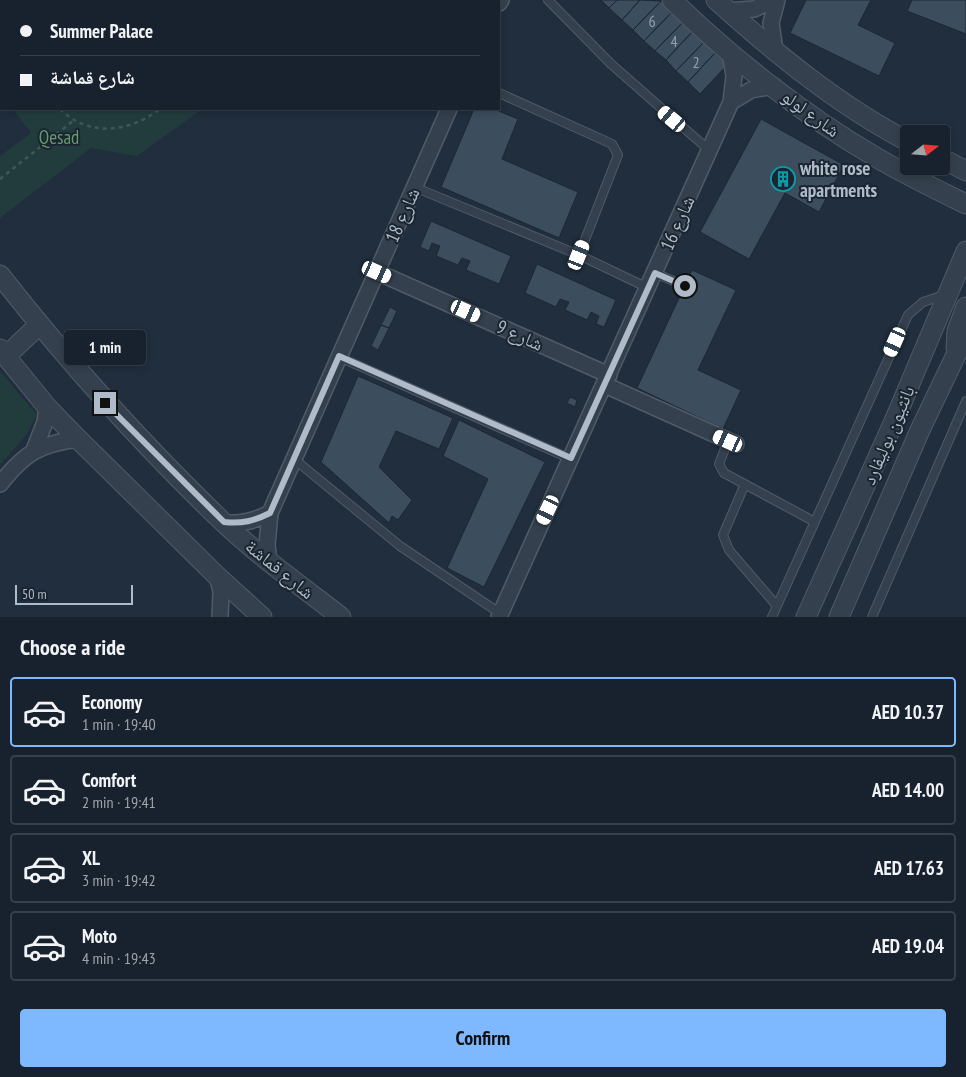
<!DOCTYPE html>
<meta charset="utf-8">
<style>
:root{--surface:#18222e;--page:#212a36;--text:#f1f3f6;--muted:#9fa4aa;--line:#363f4a;--accent:#7eb9ff}
body{margin:0;font-family:"PT Sans Narrow","Noto Naskh Arabic",sans-serif;background:var(--page);color:var(--text);height:100vh;display:flex;flex-direction:column;font-size:19px;white-space:nowrap}
*{box-sizing:border-box;margin:0}
p{font-size:16px;color:var(--muted)}
.icon{flex:none;width:28px;height:28px;fill:none;stroke:currentColor;stroke-width:2;stroke-linecap:round;stroke-linejoin:round}
.map{position:relative;height:617px;overflow:hidden}
.sheet{display:flex;flex-direction:column;background:var(--surface);flex:1}
.sheet>*{flex:none}
.banner{position:absolute;left:0px;top:0px;width:500px;height:110px;box-shadow:0 2px 8px #0003,0 0 0 1px var(--line);display:grid;align-content:center;height:110px;padding:0 20px;background:var(--surface)}
.needle{width:32px;rotate:73deg}
.fabs{position:absolute;left:900px;top:125px;display:grid;gap:10px}
.fabs a{display:grid;place-items:center;width:50px;height:50px;border-radius:5px;background:var(--surface);box-shadow:0 2px 8px #0003,0 0 0 1px var(--line);font-size:25px}
.scale{position:absolute;left:15px;bottom:12px;width:118px;box-sizing:border-box;padding-left:5px;border:2px solid #b0bbc9;border-top:0;font-size:14px;line-height:18px;white-space:nowrap;color:#b0bbc9;-webkit-text-stroke:4px #1a2531;paint-order:stroke}
.end{position:absolute;width:22px;height:22px;margin:-11px;border:6px solid #b0bbc9;background:#111;box-shadow:0 0 0 2px #111}
.from{border-radius:50%}
.bubble{position:absolute;height:35px;border-radius:5px;background:var(--surface);box-shadow:0 2px 8px #0003,0 0 0 1px var(--line);font-size:16px;font-weight:700;line-height:35px;text-align:center}
.car{position:absolute;width:15px;height:30px;margin:-15px -8px;border-radius:6px;box-shadow:0 0 4px 1px #0007;background:linear-gradient(#fff 24%,#345 0 40%,#fff 0 76%,#345 0 86%,#fff 0)}
.banner b{display:flex;align-items:center;gap:18px;height:48px;font-size:19px}
.banner b+b{border-top:1px solid var(--line)}
.banner i{width:12px;height:12px;background:var(--text)}
ul{padding:0;list-style:none}
li{display:flex;align-items:center;gap:15px;height:70px;margin:0 10px 8px;padding:0 10px;border:2px solid var(--line);border-radius:5px}
li div{flex:1}
li b{display:block;font-size:19px}
li em{font-style:normal;font-weight:700}
li.selected{border-color:var(--accent)}
li>.icon{width:45px;height:45px;stroke-width:1.5}
h2{padding:0 20px;font-size:22px;line-height:60px}
.primary-button{display:flex;gap:10px;margin-top:auto;padding:10px 20px}
.primary-button a{flex:1;height:58px;border-radius:5px;background:var(--accent);color:#111;font-size:20px;font-weight:700;line-height:58px;text-align:center}
.map>svg:first-child{display:block}
</style>
<div class="map">
<svg width="966" height="617" viewBox="0 0 966 617">
<rect width="100%" height="100%" fill="#202e3d"/>
<!-- green -->
<path fill="#223c3e" d="M56 0H337L55 1Z
M13 109H202L137 156 91 148 0 218V156L31 133Z
M0 371 37 415 26 435 0 465Z"/>
<!-- building -->
<path fill="#3c4d5d" stroke="#1c2733" d="M601 0H617L609 8Z
M617 0H640L622 20 609 8Z
M640 0 661 1 633 30 622 20Z
M806 0H871L858 25 895 43 879 76 790 33Z
M912 0H966V34L907 11Z
M661 1 672 12 644 41 633 30Z
M672 12 683 22 655 51 644 41Z
M683 22 693 31 666 60 655 51Z
M693 31 704 42 676 71 666 60Z
M704 42 715 53 688 82 676 71Z
M715 53 728 64 700 94 688 82Z
M474 109H494L518 119 502 159 578 192 559 238 441 187Z
M761 119 844 165 819 212 785 193 749 259 700 232Z
M431 221 511 256 499 284 466 270 470 261 462 258 458 265 436 256 440 246 432 243 429 251 420 247Z
M537 264 616 300 604 327 596 324 599 316 591 312 587 320 565 310 569 302 560 299 556 307 525 293Z
M692 270 736 290 698 370 741 390 723 429 637 388Z
M390 307 397 311 389 328 381 325Z
M381 325 389 328 378 350 371 346Z
M358 376 453 418 439 449 396 431 379 467 412 500 398 520 392 516 389 523 321 462Z
M570 397 577 400 575 407 567 403Z
M459 420 545 462 484 587 447 568 488 479 443 456Z"/>
<g fill="none" stroke-linecap="round" stroke-linejoin="round">
<defs>
<path id="service" d="M548 0 611 64 709 150
M499 93 612 144 618 155 579 255
M414 187 579 255 648 288
M655 273 685 286
M339 357 571 459
M728 441 719 464 724 473 815 522
M294 459 400 546 501 614
M745 484 723 535 729 550 777 606
M772 617 908 315 923 302 944 295
M872 617 966 401"/>
<path id="minor" d="M26 1 27 0
M499 3 501 0
M728 11 754 9 773 0
M0 21 1 20
M775 51 771 23 777 0
M731 102 751 90 774 86
M377 272 609 375
M605 385 736 444
M34 450 45 422 47 407
M0 484C25 453 39 444 78 439
M224 523C242 524 254 521 270 513
M269 562 267 545 270 513 449 109
M217 576 221 591 220 617
M499 617 731 102 734 76 730 52"/>
<path id="tertiary" d="M672 0C729 56 805 116 874 156 904 174 935 189 966 204
M716 0C775 53 838 105 909 142
M941 158 966 171
M0 275C69 363 143 445 223 522 260 557 301 586 341 617
M956 348 957 331 966 307
M0 349 47 407 78 439 217 576 262 617
M6 356 39 325
M806 617 895 419 966 251
M839 617 920 430 966 334"/>
</defs>
<!-- service casing -->
<use href="#service" stroke="#505b67" stroke-width="10"/>
<!-- minor casing -->
<use href="#minor" stroke="#505b67" stroke-width="18"/>
<!-- tertiary casing -->
<use href="#tertiary" stroke="#505b67" stroke-width="21"/>
<!-- path -->
<path stroke="#3d5858" stroke-width="2.5" stroke-dasharray="4 4" stroke-linecap="butt" d="M160 0 161 1
M185 0 187 1
M88 1 90 0
M164 1 167 0
M197 1 198 0
M296 1V0
M60 109C89 138 130 132 160 109
M0 179 73 121"/>
<!-- service -->
<use href="#service" stroke="#34404d" stroke-width="8"/>
<!-- minor -->
<use href="#minor" stroke="#34404d" stroke-width="15"/>
<!-- tertiary -->
<use href="#tertiary" stroke="#34404d" stroke-width="19"/>
</g>
<g fill="none" stroke-linecap="round" stroke-linejoin="round">
<!-- route -->
<path stroke="#b0bbc9" stroke-width="6" d="M105 403 224 522C242 524 254 521 270 513L339 356 571 458 655 273 685 286"/>
</g>
<!-- icons -->
<defs>
<symbol id="building-ring" viewBox="-11 -11 22 22"><circle r="9.5" fill="#1a2531" stroke="#0f9aa8" stroke-width="1.5"/><path d="M-4-6H4V6H1V3H-1V6H-4ZM-2.5-4.3h1.7v1.8h-1.7ZM.8-4.3h1.7v1.8H.8ZM-2.5-1h1.7V.8h-1.7ZM.8-1h1.7V.8H.8Z" fill="#0f9aa8"/></symbol>
</defs>
<g fill-rule="evenodd">
<use href="#building-ring" x="769" y="165" width="28" height="28"/>
</g>
<g text-anchor="middle" dominant-baseline="central" stroke-width="4" stroke-linejoin="round" paint-order="stroke">
<!-- number labels -->
<g font-size="16" fill="#93a0ae">
<text x="652" y="21">6</text>
<text x="674" y="41">4</text>
<text x="696" y="62">2</text>
</g>
<!-- street labels -->
<g font-size="19" fill="#b0bbc9" stroke="#1a2531">
<text transform="translate(811 113) rotate(36)">شارع لولو</text>
<text transform="translate(402 215) rotate(-66)">شارع 18</text>
<text transform="translate(677 223) rotate(-66)">شارع 16</text>
<text transform="translate(520 335) rotate(24)">شارع 9</text>
<text transform="translate(888 435) rotate(-67)">بانثيون بوليفارد</text>
<text transform="translate(280 569) rotate(39)">شارع قماشة</text>
</g>
<!-- park labels -->
<g font-size="19" fill="#659b6d" stroke="#1a2531">
<text x="59" y="137">Qesad</text>
</g>
<!-- poi labels -->
<g font-size="19" font-weight="bold" fill="#b0bbc9" stroke="#1a2531" text-anchor="start">
<text x="800" y="168">white rose<tspan x="800" dy="22">apartments</tspan></text>
</g>
</g>
</svg>
<div class="fabs">
<a><svg class="needle" viewBox="-14 -14 28 28"><path d="M0-13l5 13h-10z" fill="#e53935"/><path d="M0 13l5-13h-10z" fill="#9fa4aa"/></svg></a>
</div>
<div class="scale">50 m</div>
<i class="end from" style="left:685px;top:286px"></i>
<i class="end" style="left:105px;top:403px"></i>
<div class="bubble" style="left:64px;top:330px;width:82px">1 min</div>
<i class="car" style="left:672px;top:119px;rotate:310deg"></i>
<i class="car" style="left:579px;top:255px;rotate:22deg"></i>
<i class="car" style="left:377px;top:272px;rotate:114deg"></i>
<i class="car" style="left:466px;top:311px;rotate:114deg"></i>
<i class="car" style="left:895px;top:342px;rotate:204deg"></i>
<i class="car" style="left:728px;top:441px;rotate:294deg"></i>
<i class="car" style="left:548px;top:510px;rotate:205deg"></i>
<div class="banner">
<b><i class="from"></i>Summer Palace</b>
<b><i></i>شارع قماشة</b>
</div>
</div>
<section class="sheet">
<h2>Choose a ride</h2>
<ul>
<li class="selected"><svg class="icon" aria-label="car" viewBox="0 0 24 24"><path d="M5 17H2v-5l4-1 3-4h7l3 4 3 1v5h-3M9 17h6M6 11h13"/><circle cx="7" cy="17" r="2"/><circle cx="17" cy="17" r="2"/></svg><div><b>Economy</b><p>1 min · 19:40</p></div><em>AED 10.37</em></li>
<li><svg class="icon" aria-label="car" viewBox="0 0 24 24"><path d="M5 17H2v-5l4-1 3-4h7l3 4 3 1v5h-3M9 17h6M6 11h13"/><circle cx="7" cy="17" r="2"/><circle cx="17" cy="17" r="2"/></svg><div><b>Comfort</b><p>2 min · 19:41</p></div><em>AED 14.00</em></li>
<li><svg class="icon" aria-label="car" viewBox="0 0 24 24"><path d="M5 17H2v-5l4-1 3-4h7l3 4 3 1v5h-3M9 17h6M6 11h13"/><circle cx="7" cy="17" r="2"/><circle cx="17" cy="17" r="2"/></svg><div><b>XL</b><p>3 min · 19:42</p></div><em>AED 17.63</em></li>
<li><svg class="icon" aria-label="car" viewBox="0 0 24 24"><path d="M5 17H2v-5l4-1 3-4h7l3 4 3 1v5h-3M9 17h6M6 11h13"/><circle cx="7" cy="17" r="2"/><circle cx="17" cy="17" r="2"/></svg><div><b>Moto</b><p>4 min · 19:43</p></div><em>AED 19.04</em></li>
</ul>
<div class="primary-button"><a>Confirm</a></div>
</section>
